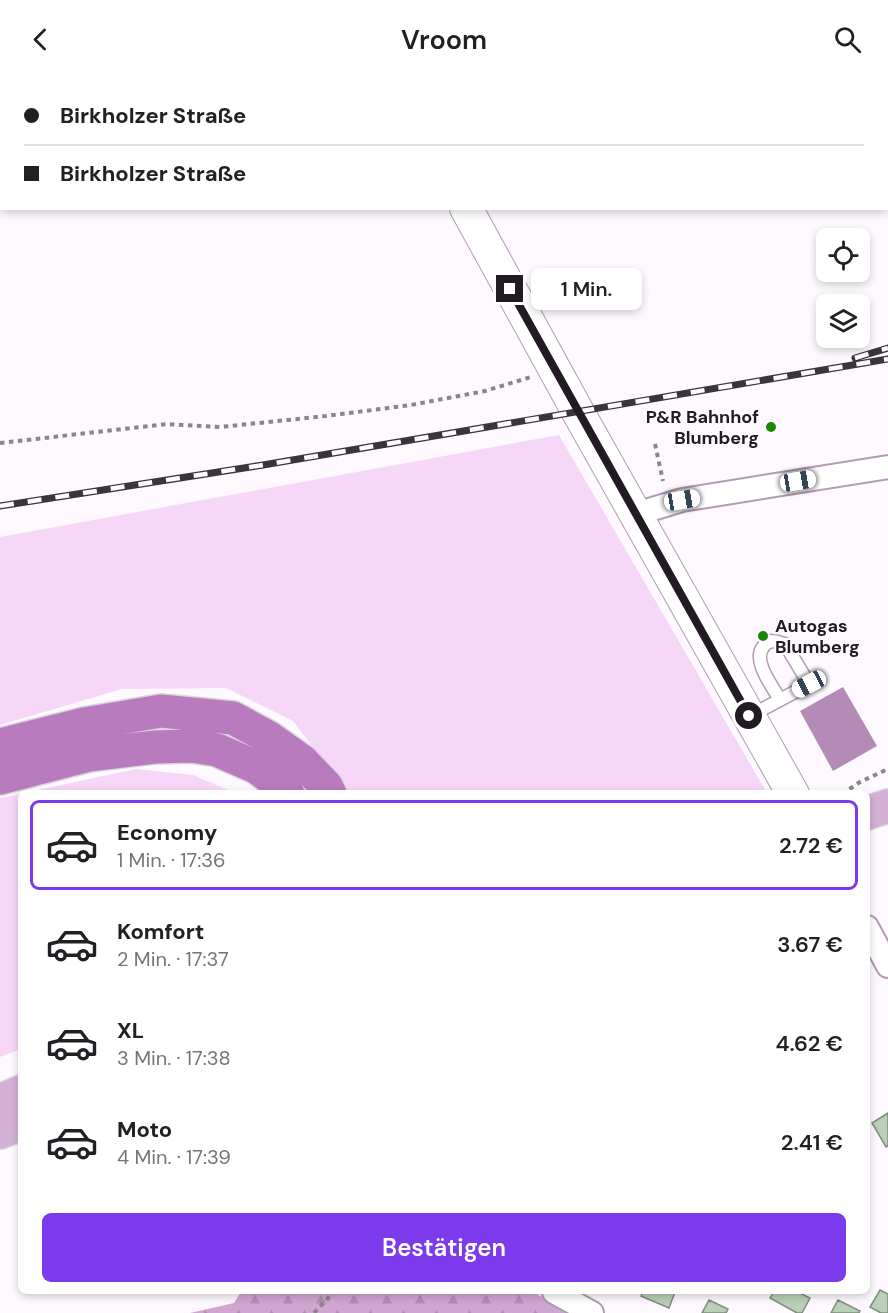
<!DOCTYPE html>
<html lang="de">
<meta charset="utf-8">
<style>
:root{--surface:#fff;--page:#f6f6f6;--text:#202124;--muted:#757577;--line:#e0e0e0;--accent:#7c3aed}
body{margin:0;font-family:"DM Sans",sans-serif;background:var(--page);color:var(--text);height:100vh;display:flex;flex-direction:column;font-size:22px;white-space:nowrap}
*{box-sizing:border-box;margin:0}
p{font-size:20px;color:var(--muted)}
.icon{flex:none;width:33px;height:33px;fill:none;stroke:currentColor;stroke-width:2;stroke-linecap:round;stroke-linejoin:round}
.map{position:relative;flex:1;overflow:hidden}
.drawer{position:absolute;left:18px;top:712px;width:852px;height:504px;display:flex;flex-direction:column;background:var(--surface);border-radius:9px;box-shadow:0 3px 9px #0003}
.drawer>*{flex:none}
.hud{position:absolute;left:0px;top:0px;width:888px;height:132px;box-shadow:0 3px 9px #0003;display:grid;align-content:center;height:132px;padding:0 24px;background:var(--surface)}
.controls{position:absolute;left:816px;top:150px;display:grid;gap:12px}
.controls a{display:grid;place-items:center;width:54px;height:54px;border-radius:9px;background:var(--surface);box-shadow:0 3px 9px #0003;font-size:30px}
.end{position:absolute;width:27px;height:27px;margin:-14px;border:8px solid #231b24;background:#fff;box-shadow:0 0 0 3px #fff}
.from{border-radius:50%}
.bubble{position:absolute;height:42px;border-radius:9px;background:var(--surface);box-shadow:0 3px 9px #0003;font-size:20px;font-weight:600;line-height:42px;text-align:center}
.car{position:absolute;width:18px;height:36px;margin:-18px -9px;border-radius:8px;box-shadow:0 0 4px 2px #0007;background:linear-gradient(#fff 24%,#345 0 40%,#fff 0 76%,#345 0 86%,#fff 0)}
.hud b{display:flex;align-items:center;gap:21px;height:57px;font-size:22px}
.hud b+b{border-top:2px solid var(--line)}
.hud i{width:15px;height:15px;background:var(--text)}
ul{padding:10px 0 0;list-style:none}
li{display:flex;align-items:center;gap:18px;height:90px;margin:0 12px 9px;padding:0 12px;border:3px solid transparent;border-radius:9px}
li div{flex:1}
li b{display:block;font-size:22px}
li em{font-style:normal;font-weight:600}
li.on{border-color:var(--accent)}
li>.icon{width:54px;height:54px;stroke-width:1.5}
.button{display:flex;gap:12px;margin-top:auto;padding:12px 24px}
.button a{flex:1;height:69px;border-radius:9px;background:var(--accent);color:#fff;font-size:24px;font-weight:600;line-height:69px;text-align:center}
header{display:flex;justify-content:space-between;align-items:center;height:78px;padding:0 24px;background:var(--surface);font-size:27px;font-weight:600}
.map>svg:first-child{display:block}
</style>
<header><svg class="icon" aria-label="back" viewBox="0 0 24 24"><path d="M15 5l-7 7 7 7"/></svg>Vroom<svg class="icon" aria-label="search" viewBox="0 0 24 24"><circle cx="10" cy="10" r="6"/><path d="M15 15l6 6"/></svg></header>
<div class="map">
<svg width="888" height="1235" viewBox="0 0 888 1235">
<defs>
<pattern id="forest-firs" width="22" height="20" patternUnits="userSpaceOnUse" patternTransform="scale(1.5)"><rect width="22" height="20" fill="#d0a7d3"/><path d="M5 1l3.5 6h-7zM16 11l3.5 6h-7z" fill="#b28fb5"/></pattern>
</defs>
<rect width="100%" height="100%" fill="#fef9fe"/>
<!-- green -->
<path fill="#f6d7f8" d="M559 357 767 715H348L293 643 226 610 122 611 0 647V459Z
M136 691 193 697 235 715 21 716V971L0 979V720Z"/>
<!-- forest -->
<path fill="url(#forest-firs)" d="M241 1214H533L571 1235H190L234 1225Z"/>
<!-- water -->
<path fill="#b38bb6" d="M843 609 877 668 833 693 800 633Z"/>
<!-- building -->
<path fill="#bacfb7" stroke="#7c8f79" stroke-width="1.5" d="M888 1035V1068L886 1069 872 1045Z
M880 1212 888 1216V1235H881L870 1229Z
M643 1214H675L669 1230 641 1218Z
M774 1214H798L810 1220 802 1235H797L770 1220Z
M709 1222 728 1231 726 1235H702Z
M838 1222 860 1233 859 1235H831Z"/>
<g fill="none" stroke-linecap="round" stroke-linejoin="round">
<defs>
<path id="lane" d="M780 622C773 609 752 583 763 569 765 566 768 564 771 563 775 563 781 565 785 566L809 606
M750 638 817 602"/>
<path id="street" d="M636 436 682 422 888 389
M867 849 888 888
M554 1214 592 1235"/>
<path id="secondary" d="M394 0 395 2
M466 130 578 334 793 716"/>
<path id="primary" d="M867 735 888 728
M0 1023 21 1014
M0 1054 21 1046"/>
<path id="highway" d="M0 667 84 646 161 633 233 640 268 659 302 683 326 708 330 716
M0 700 89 677 155 669 191 668 217 672 256 689 282 708 288 716"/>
</defs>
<!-- lane casing -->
<use href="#lane" stroke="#b19cb3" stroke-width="15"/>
<!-- street casing -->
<use href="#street" stroke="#b19cb3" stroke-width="26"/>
<!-- secondary casing -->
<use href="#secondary" stroke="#b19cb3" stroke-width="34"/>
<!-- primary casing -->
<use href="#primary" stroke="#d7d6d8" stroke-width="36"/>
<!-- highway casing -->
<use href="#highway" stroke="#d7d6d8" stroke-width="36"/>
<!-- path -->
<path stroke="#8b848b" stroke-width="4" stroke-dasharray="4.5 4.5" stroke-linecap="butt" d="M0 365 167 346 220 349 326 338 411 327 485 313 531 299
M655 366 663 403
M842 716 860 704 888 691
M314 1235 334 1214"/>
<!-- lane -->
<use href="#lane" stroke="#fff" stroke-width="12"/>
<!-- street -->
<use href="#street" stroke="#fff" stroke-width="22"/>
<!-- secondary -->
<use href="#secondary" stroke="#fff" stroke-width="32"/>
<!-- primary -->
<use href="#primary" stroke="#d4b0d7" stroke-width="33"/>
<!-- highway -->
<use href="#highway" stroke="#b87bbd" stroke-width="33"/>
<defs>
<path id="rail" d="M855 280 888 270
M0 428 263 387 888 281"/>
</defs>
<!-- rail casing -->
<use href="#rail" stroke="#3b343c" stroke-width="7"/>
<!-- rail -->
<use href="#rail" stroke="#fef9fe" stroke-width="4.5" stroke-dasharray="14" stroke-linecap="butt"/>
</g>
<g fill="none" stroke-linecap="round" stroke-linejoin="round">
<!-- route -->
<path stroke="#231b24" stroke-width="8" d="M510 211 749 638"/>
</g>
<!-- markers -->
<g fill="#188805" stroke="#fef9fe" stroke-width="2">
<circle cx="771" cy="349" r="6"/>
<circle cx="763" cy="558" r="6"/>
</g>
<g text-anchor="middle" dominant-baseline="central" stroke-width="4.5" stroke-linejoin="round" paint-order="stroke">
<!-- poi labels -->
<g font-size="18" font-weight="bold" fill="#231b24" stroke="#fef9fe" text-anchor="end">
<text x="759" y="339">P&amp;R Bahnhof<tspan x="759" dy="21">Blumberg</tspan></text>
<text x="775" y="548" text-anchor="start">Autogas<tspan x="775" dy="21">Blumberg</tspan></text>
</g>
</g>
</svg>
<div class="controls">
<a><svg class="icon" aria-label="locate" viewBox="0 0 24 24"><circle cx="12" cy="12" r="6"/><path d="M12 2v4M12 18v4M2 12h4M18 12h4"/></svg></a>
<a><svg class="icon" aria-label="layers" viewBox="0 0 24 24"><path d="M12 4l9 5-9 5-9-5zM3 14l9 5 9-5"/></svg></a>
</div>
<i class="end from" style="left:749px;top:638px"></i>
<i class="end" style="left:510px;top:211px"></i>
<div class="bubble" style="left:531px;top:190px;width:111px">1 Min.</div>
<i class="car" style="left:798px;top:403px;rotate:81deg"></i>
<i class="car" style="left:682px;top:422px;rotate:81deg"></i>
<i class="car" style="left:809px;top:606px;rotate:242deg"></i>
<div class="hud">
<b><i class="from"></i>Birkholzer Straße</b>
<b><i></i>Birkholzer Straße</b>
</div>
<section class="drawer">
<ul>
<li class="on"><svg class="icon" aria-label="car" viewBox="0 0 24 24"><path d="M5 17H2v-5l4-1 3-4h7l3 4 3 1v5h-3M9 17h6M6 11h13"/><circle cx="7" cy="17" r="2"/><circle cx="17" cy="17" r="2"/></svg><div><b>Economy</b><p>1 Min. · 17:36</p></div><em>2.72 €</em></li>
<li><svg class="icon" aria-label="car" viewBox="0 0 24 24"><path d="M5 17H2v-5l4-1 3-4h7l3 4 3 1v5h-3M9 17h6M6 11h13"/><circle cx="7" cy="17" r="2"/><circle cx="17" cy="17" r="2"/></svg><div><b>Komfort</b><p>2 Min. · 17:37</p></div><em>3.67 €</em></li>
<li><svg class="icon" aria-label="car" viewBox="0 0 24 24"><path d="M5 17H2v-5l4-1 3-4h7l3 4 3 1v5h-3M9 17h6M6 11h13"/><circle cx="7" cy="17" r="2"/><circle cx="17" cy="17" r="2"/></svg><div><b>XL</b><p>3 Min. · 17:38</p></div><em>4.62 €</em></li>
<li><svg class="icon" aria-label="car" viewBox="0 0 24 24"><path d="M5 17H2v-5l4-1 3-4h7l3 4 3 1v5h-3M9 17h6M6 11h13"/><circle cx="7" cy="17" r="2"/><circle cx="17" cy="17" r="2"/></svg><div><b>Moto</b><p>4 Min. · 17:39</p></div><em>2.41 €</em></li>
</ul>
<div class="button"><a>Bestätigen</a></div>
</section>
</div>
